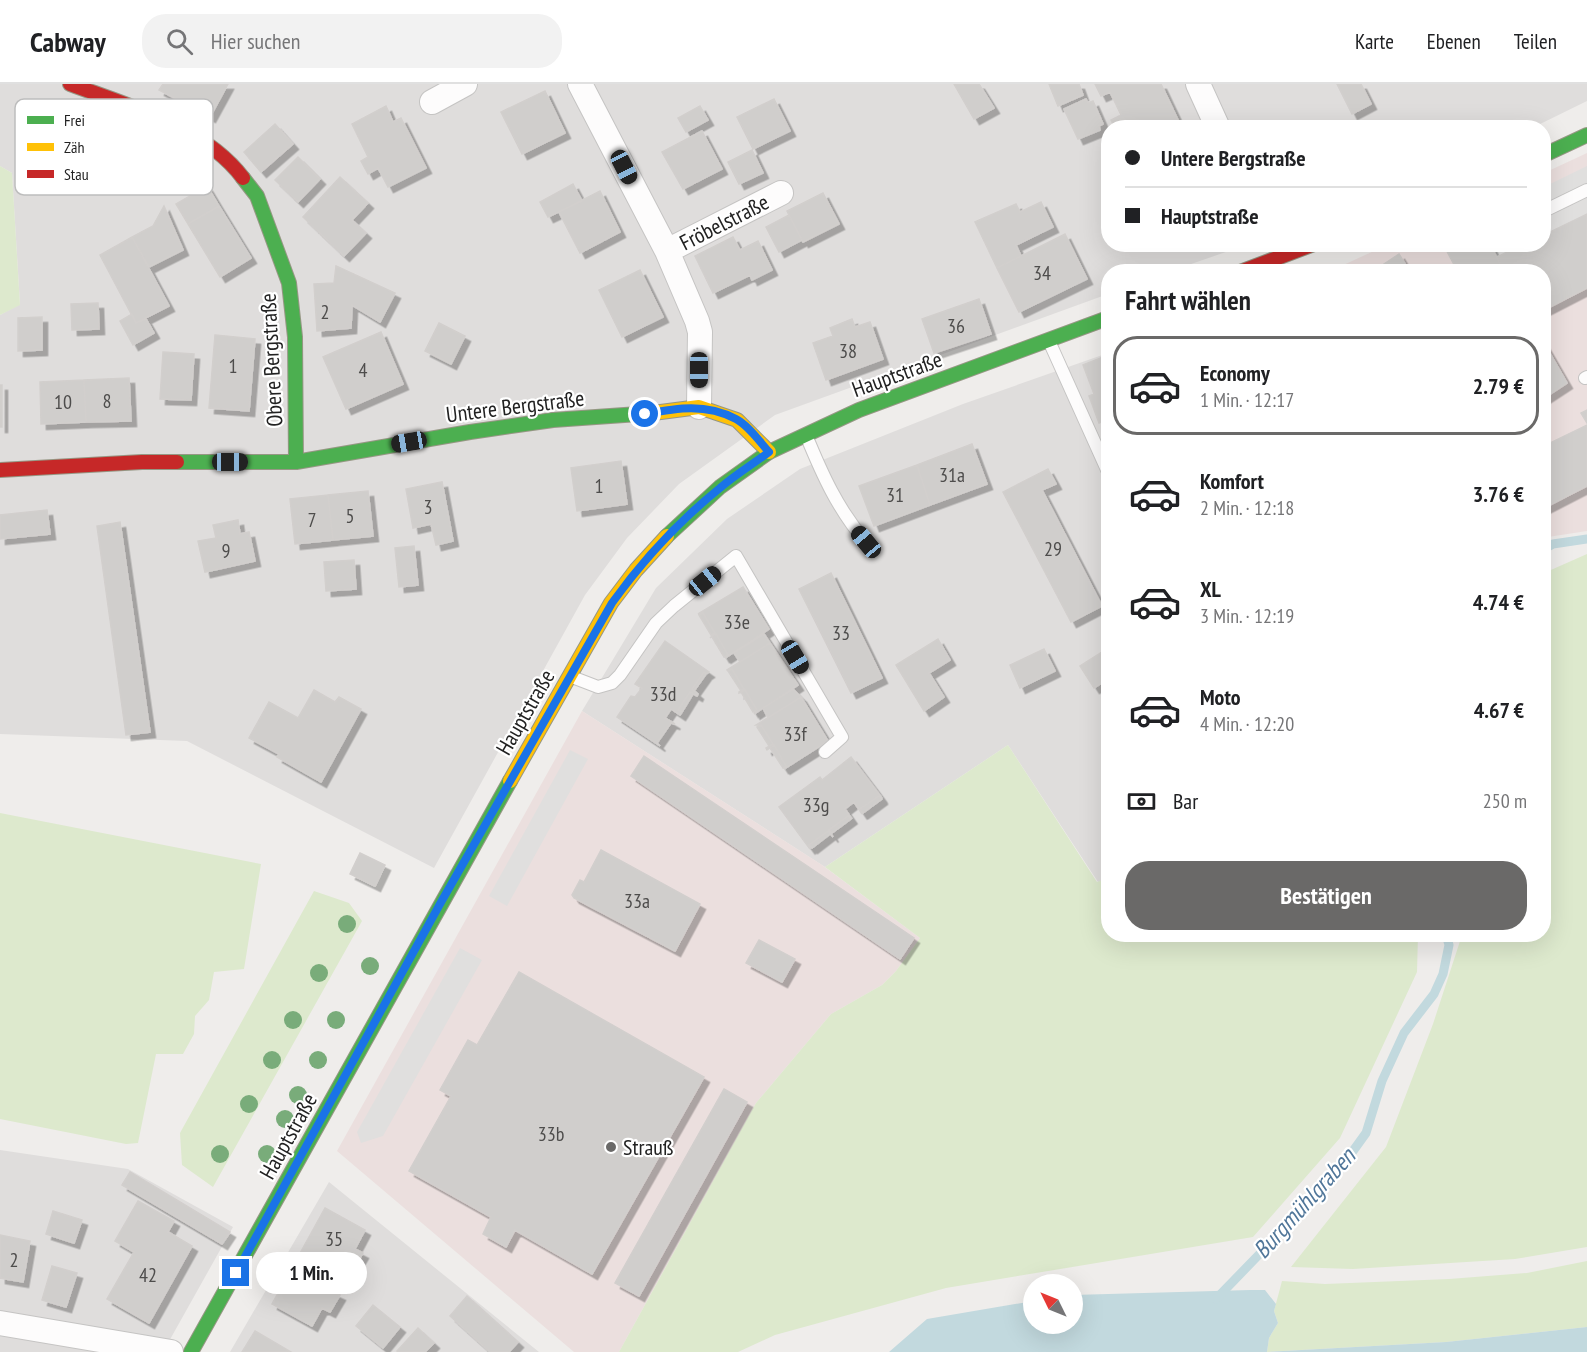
<!DOCTYPE html>
<html lang="de">
<meta charset="utf-8">
<style>
:root{--surface:#fff;--page:#f2f2f2;--text:#202124;--muted:#757577;--line:#e0e0e0;--accent:#6a6968}
body{margin:0;font-family:"PT Sans Narrow",sans-serif;background:var(--page);color:var(--text);height:100vh;display:flex;flex-direction:column;font-size:22px;white-space:nowrap}
*{box-sizing:border-box;margin:0}
p{font-size:20px;color:var(--muted)}
.icon{flex:none;width:33px;height:33px;fill:none;stroke:currentColor;stroke-width:2;stroke-linecap:round;stroke-linejoin:round}
.map{position:relative;flex:1;overflow:hidden}
.details{position:absolute;left:1101px;top:180px;width:450px;height:678px;display:flex;flex-direction:column;background:var(--surface);border-radius:24px;box-shadow:0 6px 24px #0002}
.details>*{flex:none}
.hud{position:absolute;left:1101px;top:36px;width:450px;height:132px;border-radius:24px;box-shadow:0 6px 24px #0002;display:grid;align-content:center;height:132px;padding:0 24px;background:var(--surface)}
.needle{width:39px;rotate:313deg}
.fabs{position:absolute;left:1023px;top:1190px;display:grid;gap:12px}
.fabs a{display:grid;place-items:center;width:60px;height:60px;border-radius:50%;background:var(--surface);box-shadow:0 6px 24px #0002;font-size:30px}
.end{position:absolute;width:27px;height:27px;margin:-14px;border:8px solid #1a73e8;background:#fff;box-shadow:0 0 0 3px #fff}
.from{border-radius:50%}
.bubble{position:absolute;height:42px;border-radius:21px;background:var(--surface);box-shadow:0 6px 24px #0002;font-size:20px;font-weight:600;line-height:42px;text-align:center}
.car{position:absolute;width:18px;height:36px;margin:-18px -9px;border-radius:8px;box-shadow:0 0 4px 2px #0007;background:linear-gradient(#222 24%,#8ab4d8 0 40%,#222 0 76%,#8ab4d8 0 86%,#222 0)}
.hud b{display:flex;align-items:center;gap:21px;height:57px;font-size:22px}
.hud b+b{border-top:2px solid var(--line)}
.hud i{width:15px;height:15px;background:var(--text)}
ul{padding:0;list-style:none}
li{display:flex;align-items:center;gap:18px;height:99px;margin:0 12px 9px;padding:0 12px;border:3px solid transparent;border-radius:24px}
li div{flex:1}
li b{display:block;font-size:22px}
li em{font-style:normal;font-weight:600}
li.current{border-color:var(--accent)}
li>.icon{width:54px;height:54px;stroke-width:1.5}
h2{padding:0 24px;font-size:27px;line-height:72px}
.pay{display:flex;align-items:center;gap:15px;height:66px;padding:0 24px;font-size:22px}
.pay p{margin-inline-start:auto}
.action{display:flex;gap:12px;margin-top:auto;padding:12px 24px}
.action a{flex:1;height:69px;border-radius:24px;background:var(--accent);color:#fff;font-size:24px;font-weight:600;line-height:69px;text-align:center}
header{display:flex;align-items:center;gap:36px;box-sizing:border-box;height:84px;padding:0 30px;background:var(--surface);border-bottom:2px solid var(--line)}
header strong{font-size:28px}
nav{display:flex;gap:33px;margin-inline-start:auto;font-size:21px}
.search{width:420px;height:54px;background:var(--page);display:flex;align-items:center;gap:15px;box-sizing:border-box;padding:0 21px;border-radius:24px;color:var(--muted);font-size:22px}
.map>svg:first-child{display:block}
</style>
<header>
<strong>Cabway</strong>
<div class="search"><svg class="icon" aria-label="search" viewBox="0 0 24 24"><circle cx="10" cy="10" r="6"/><path d="M15 15l6 6"/></svg>Hier suchen</div>
<nav><a>Karte</a><a>Ebenen</a><a>Teilen</a></nav>
</header>
<div class="map">
<svg width="1587" height="1268" viewBox="0 0 1587 1268">
<defs>
<filter id="shadow"><feDropShadow dx="5.5" dy="5.5" stdDeviation="0" flood-color="#0004"/></filter>
</defs>
<rect width="100%" height="100%" fill="#efedeb"/>
<!-- residential -->
<path fill="#dfdddc" d="M0 0H1587V17L1534 43 1108 44V160L1246 161 1171 187 1108 188V210L775 331 679 400 627 454 585 511 434 784 187 657 0 650V231L20 220 12 89 0 82Z
M1108 269V794L1098 798 1008 661 825 783 582 627 656 504 727 435 800 385 963 320Z
M0 1066 128 1085 233 1143 163 1268H0Z
M329 1098 539 1268H230Z"/>
<!-- commercial -->
<path fill="#ebdfde" d="M1587 69V447L1548 453 1544 455V188H1328L1387 161 1544 160V89Z
M582 627 822 781 920 854 896 887 882 901 831 930 756 1019 619 1268H574L337 1067Z"/>
<!-- grass -->
<path fill="#dde9cd" d="M0 82 12 89 20 221 0 231Z
M1587 470V1163L1515 1175 1353 1185 1291 1183 1386 1063 1433 940 1461 854 1460 851 1544 850V489Z
M1008 661 1097 798 1108 794V850L1418 851 1417 888 1340 1054 1253 1153 946 1204 775 1251 738 1268H619L756 1019 831 930 882 901 896 887 920 854 825 783Z
M0 729 261 780 244 885 214 888 209 916 195 932 194 950 183 970H156L138 1059 126 1060 0 1035Z
M314 807 349 819 362 837 213 1103 182 1081 180 1049Z
M1587 1177V1243L1446 1258 1267 1268 1269 1254 1278 1239 1274 1227 1282 1197 1325 1200 1449 1195 1527 1189Z"/>
<!-- parking -->
<path fill="#e0dfde" d="M1587 82V130L1544 151V103Z
M1490 161H1523L1497 173Z
M570 666 588 675 507 822 489 812Z
M460 864 482 876 383 1052 361 1059 357 1048Z"/>
<!-- water -->
<path fill="#c2d9de" d="M1250 1206H1265L1276 1220 1274 1227 1278 1239 1269 1254 1267 1268 1446 1258 1587 1243V1268H889L927 1235 1033 1217 1034 1239H1072L1073 1211Z"/>
<g fill="none" stroke-linecap="round" stroke-linejoin="round">
<!-- stream -->
<path stroke="#c2d9de" stroke-width="9" d="M1544 465 1553 460 1587 455
M1216 1215 1335 1092 1366 1049 1382 997 1404 949 1434 910 1443 890 1449 861 1446 850"/>
</g>
<!-- building -->
<path fill="#d0cecc" stroke="#d2cfcd" stroke-width="1.5" filter="url(#shadow)" d="M163 0H228L210 33 159 6Z
M954 0H979L994 24 974 35Z
M1049 0H1079L1083 11 1058 22Z
M1095 0H1161L1178 36 1161 44H1115L1111 36 1121 31 1110 8 1101 12Z
M1337 0H1361L1371 20 1352 30Z
M545 7 565 49 522 70 501 28Z
M774 15 790 47 753 65 737 33Z
M1086 15 1088 19 1093 17 1103 40 1099 42 1100 46 1078 55 1064 25Z
M386 22 393 38 401 34 426 84 388 103 378 84 368 90 361 77 368 73 352 40Z
M700 22 708 36 686 48 678 34Z
M275 40 293 60 261 88 244 68Z
M702 47 722 85 683 105 662 68Z
M752 66 763 89 739 100 728 78Z
M298 73 320 95 298 118 275 96Z
M340 93 368 119 352 136 366 149 344 172 303 133Z
M573 100 582 117 548 133 540 118Z
M207 102 219 122 188 140 176 120Z
M600 107 620 148 580 169 559 128Z
M823 109 839 140 803 158 787 127Z
M1041 118 1053 143 1016 161 1021 172 997 184 975 138 1016 120 1020 128Z
M164 122 183 166 149 183 132 153 153 142Z
M219 122 251 174 220 193 188 140Z
M1587 130V204L1544 226V188H1504L1497 173 1523 160H1544V151Z
M789 131 802 156 779 168 766 143Z
M1065 150 1087 195 1019 228 997 184Z
M132 153 169 222 136 239 100 171Z
M733 153 740 166 758 157 772 186 752 196 750 191 713 209 695 172Z
M1443 160H1490L1504 188H1458Z
M1399 170 1410 188H1372Z
M336 182 395 209 380 238 352 221 351 244 317 247 314 200 334 199Z
M640 186 663 233 622 253 599 206Z
M979 215 991 250 934 269 922 235Z
M98 219 99 245 72 246 71 220Z
M132 230 136 239 146 235 154 249 133 261 120 237Z
M42 233V266L18 267V234Z
M852 235 855 243 870 238 883 275 826 296 813 259 833 252 830 244Z
M439 239 465 252 451 280 425 267Z
M381 248 403 300 346 325 323 273Z
M215 251 255 255 249 327 209 324Z
M1544 259 1567 299 1544 314Z
M163 268 194 270 191 316 160 315Z
M1108 271V348L1104 337 1099 339 1089 312 1094 310 1083 281Z
M129 294 131 337 86 338 84 296Z
M84 296 86 338 41 340 40 298Z
M0 301H2V343H0Z
M1587 326V339L1581 329Z
M1587 341V402L1544 424V362Z
M972 360 987 400 930 421 917 381Z
M621 377 627 420 577 427 571 384Z
M917 381 930 421 874 442 859 402Z
M1048 385 1056 400 1042 406 1102 522 1071 538 1003 408Z
M442 398 453 457 436 461 431 440 413 444 406 405Z
M368 407 373 452 333 456 328 411Z
M328 411 333 456 295 460 290 415Z
M47 426 50 450 0 455V431Z
M238 436 240 450 249 448 255 477 205 488 198 457 216 454 213 441Z
M120 438 150 648 126 651 97 442Z
M414 462 418 501 399 503 395 464Z
M1108 471V485L1102 474Z
M354 476 356 505 326 507 324 478Z
M831 489 882 594 851 609 799 505Z
M743 503 769 545 725 574 728 571 716 550 710 554 715 549 703 529 698 530Z
M703 529 715 549 711 551 699 531Z
M716 550 728 571 724 573 712 553Z
M764 550 770 559 740 578 734 569Z
M938 555 950 576 929 589 944 613 924 627 896 581Z
M665 557 709 588 706 590 704 588 692 605 698 610 697 612 690 608 678 626 682 628 680 631 671 625 665 634 675 640 671 639 657 659 660 662 617 633 631 612 635 613 642 604 635 600Z
M770 559 798 601 754 630 757 626 745 606 739 609V608L744 605 732 585 728 587 727 586Z
M1044 565 1055 587 1020 604 1010 581Z
M1102 568 1108 577V595L1094 604 1080 582Z
M732 585 744 605 741 607 728 587Z
M704 588 706 590 694 607 692 605Z
M793 605 801 613 768 634 763 624Z
M314 606 335 618 339 613 361 625 321 698 277 673 279 670 249 654 269 618 298 634Z
M745 606 757 626 753 628 741 608Z
M690 608 693 610 682 628 678 626Z
M801 613 828 657 784 685 786 682 774 661 767 666 766 664 773 660 761 641H756Z
M761 641 773 660 769 662 757 643Z
M774 661 786 682 783 684 770 664Z
M644 672 914 854 900 875 631 692Z
M851 673 882 714 879 712 860 725 862 730 854 718 845 725 852 735 848 732 829 746 833 753 828 747 809 761 810 765 779 723 820 693 822 696Z
M879 712 882 715 863 729 860 725Z
M848 732 851 735 832 749 829 746Z
M828 747 830 750 812 764 809 761Z
M601 766 700 820 675 867 574 814 572 811 580 796 584 798Z
M360 769 385 781 375 802 350 790Z
M759 856 795 875 782 898 746 879Z
M519 888 704 993 592 1190 515 1146 506 1163 483 1150 491 1133 409 1087 451 1012 440 1006 468 956 477 961Z
M724 1005 747 1018 639 1212 615 1199Z
M130 1088 230 1148 222 1160 122 1101Z
M138 1117 174 1137 168 1148 192 1162 149 1239 107 1215 134 1168 115 1157Z
M325 1124 365 1146 355 1165 363 1169 352 1188 344 1184 338 1195 298 1173Z
M53 1127 82 1136 74 1159 46 1150Z
M0 1151 30 1157 23 1198 0 1194Z
M298 1173 338 1195 331 1207 340 1211 330 1228 322 1224 312 1242 272 1220Z
M52 1182 77 1189 66 1223 42 1216Z
M467 1212 518 1258 509 1268H490L450 1232Z
M373 1221 400 1243 383 1264 356 1242Z
M418 1244 434 1259 425 1268H399L397 1267Z
M255 1247 291 1268H242Z"/>
<g fill="none" stroke-linecap="round" stroke-linejoin="round">
<defs>
<path id="lane" d="M1544 127 1587 106
M1049 257 1108 388
M1585 294 1587 293
M806 351C822 390 838 426 866 458
M572 593 598 603 612 599 620 591 656 539 674 522 736 472 842 653 825 668"/>
<path id="street" d="M580 0 667 167 697 237 700 248 699 323
M1198 0 1218 44
M432 18 465 0
M667 167 781 109
M0 1239 171 1268"/>
<path id="fast" d="M1544 71 1587 51
M243 94 257 112 289 199 295 253 296 378
M177 378H296L470 348 553 336 653 329
M667 452 720 403 769 368 859 326 1108 234
M191 1268 510 697"/>
<path id="slow" d="M653 329 699 323 737 336 769 368
M510 697 611 519 636 486 667 452"/>
<path id="jam" d="M70 0C128 22 204 42 243 94
M1240 188 1314 160
M0 386 142 378H177"/>
</defs>
<!-- lane casing -->
<use href="#lane" stroke="#c5c4c3" stroke-width="14"/>
<!-- street casing -->
<use href="#street" stroke="#c5c4c3" stroke-width="26"/>
<!-- fast casing -->
<use href="#fast" stroke="#969784" stroke-width="16"/>
<!-- slow casing -->
<use href="#slow" stroke="#969784" stroke-width="16"/>
<!-- jam casing -->
<use href="#jam" stroke="#969784" stroke-width="16"/>
<!-- lane -->
<use href="#lane" stroke="#fdfcfc" stroke-width="12"/>
<!-- street -->
<use href="#street" stroke="#fdfcfc" stroke-width="24"/>
<!-- fast -->
<use href="#fast" stroke="#4caf50" stroke-width="14"/>
<!-- slow -->
<use href="#slow" stroke="#ffc107" stroke-width="14"/>
<!-- jam -->
<use href="#jam" stroke="#c62828" stroke-width="14"/>
</g>
<!-- trees -->
<g fill="#79ac7a">
<circle cx="347" cy="840" r="9"/>
<circle cx="370" cy="882" r="9"/>
<circle cx="319" cy="889" r="9"/>
<circle cx="293" cy="936" r="9"/>
<circle cx="336" cy="936" r="9"/>
<circle cx="272" cy="976" r="9"/>
<circle cx="318" cy="976" r="9"/>
<circle cx="298" cy="1011" r="9"/>
<circle cx="249" cy="1020" r="9"/>
<circle cx="285" cy="1035" r="9"/>
<circle cx="220" cy="1070" r="9"/>
<circle cx="267" cy="1070" r="9"/>
</g>
<g fill="none" stroke-linecap="round" stroke-linejoin="round">
<!-- route -->
<path stroke="#1a73e8" stroke-width="8" d="M236 1189 440 820 612 519C643 476 679 437 720 404 735 391 753 380 769 368 759 357 749 342 736 335 706 319 677 324 645 330"/>
</g>
<!-- markers -->
<circle fill="#6a6968" stroke="#fff" stroke-width="2" cx="611" cy="1063" r="6"/>
<g text-anchor="middle" dominant-baseline="central" stroke-width="4.5" stroke-linejoin="round" paint-order="stroke">
<!-- number labels -->
<g font-size="20" fill="#4e4d4c">
<text x="1042" y="189">34</text>
<text x="325" y="228">2</text>
<text x="956" y="242">36</text>
<text x="848" y="267">38</text>
<text x="233" y="282">1</text>
<text x="363" y="286">4</text>
<text x="107" y="317">8</text>
<text x="63" y="318">10</text>
<text x="952" y="391">31a</text>
<text x="599" y="402">1</text>
<text x="895" y="411">31</text>
<text x="428" y="423">3</text>
<text x="350" y="432">5</text>
<text x="312" y="436">7</text>
<text x="1053" y="465">29</text>
<text x="226" y="467">9</text>
<text x="737" y="538">33e</text>
<text x="841" y="549">33</text>
<text x="663" y="610">33d</text>
<text x="795" y="650">33f</text>
<text x="816" y="721">33g</text>
<text x="637" y="817">33a</text>
<text x="551" y="1050">33b</text>
<text x="334" y="1155">35</text>
<text x="14" y="1176">2</text>
<text x="148" y="1191">42</text>
</g>
<!-- street labels -->
<g font-size="22" fill="#222" stroke="#fff">
<text transform="translate(724 138) rotate(-27)">Fröbelstraße</text>
<text transform="translate(271 276) rotate(-93)">Obere Bergstraße</text>
<text transform="translate(897 290) rotate(-20)">Hauptstraße</text>
<text transform="translate(515 322) rotate(-7)">Untere Bergstraße</text>
<text transform="translate(525 628) rotate(-60)">Hauptstraße</text>
<text transform="translate(288 1052) rotate(-61)">Hauptstraße</text>
</g>
<!-- poi labels -->
<g font-size="22" fill="#222" stroke="#fff" text-anchor="start">
<text x="623" y="1063">Strauß</text>
</g>
<!-- water labels -->
<g font-size="24" font-style="italic" fill="#507699" stroke="#fff">
<text transform="translate(1304 1119) rotate(-48)">Burgmühlgraben</text>
</g>
</g>
<!-- legend -->
<rect x="15" y="15" width="198" height="96" rx="9" fill="#fff" stroke="#bdbdbd" stroke-width="1.5"/>
<rect x="27" y="32" width="27" height="8" fill="#4caf50"/>
<rect x="27" y="59" width="27" height="8" fill="#ffc107"/>
<rect x="27" y="86" width="27" height="8" fill="#c62828"/>
<g font-size="16" fill="#222">
<text x="64" y="42">Frei</text>
<text x="64" y="69">Zäh</text>
<text x="64" y="96">Stau</text>
</g>
</svg>
<div class="fabs">
<a><svg class="needle" viewBox="-14 -14 28 28"><path d="M0-13l5 13h-10z" fill="#e53935"/><path d="M0 13l5-13h-10z" fill="#757577"/></svg></a>
</div>
<i class="end from" style="left:645px;top:330px"></i>
<i class="end" style="left:236px;top:1189px"></i>
<div class="bubble" style="left:256px;top:1168px;width:111px">1 Min.</div>
<i class="car" style="left:624px;top:83px;rotate:153deg"></i>
<i class="car" style="left:699px;top:286px;rotate:180deg"></i>
<i class="car" style="left:409px;top:358px;rotate:260deg"></i>
<i class="car" style="left:230px;top:378px;rotate:90deg"></i>
<i class="car" style="left:866px;top:458px;rotate:320deg"></i>
<i class="car" style="left:705px;top:497px;rotate:51deg"></i>
<i class="car" style="left:795px;top:573px;rotate:149deg"></i>
<div class="hud">
<b><i class="from"></i>Untere Bergstraße</b>
<b><i></i>Hauptstraße</b>
</div>
<section class="details">
<h2>Fahrt wählen</h2>
<ul>
<li class="current"><svg class="icon" aria-label="car" viewBox="0 0 24 24"><path d="M5 17H2v-5l4-1 3-4h7l3 4 3 1v5h-3M9 17h6M6 11h13"/><circle cx="7" cy="17" r="2"/><circle cx="17" cy="17" r="2"/></svg><div><b>Economy</b><p>1 Min. · 12:17</p></div><em>2.79 €</em></li>
<li><svg class="icon" aria-label="car" viewBox="0 0 24 24"><path d="M5 17H2v-5l4-1 3-4h7l3 4 3 1v5h-3M9 17h6M6 11h13"/><circle cx="7" cy="17" r="2"/><circle cx="17" cy="17" r="2"/></svg><div><b>Komfort</b><p>2 Min. · 12:18</p></div><em>3.76 €</em></li>
<li><svg class="icon" aria-label="car" viewBox="0 0 24 24"><path d="M5 17H2v-5l4-1 3-4h7l3 4 3 1v5h-3M9 17h6M6 11h13"/><circle cx="7" cy="17" r="2"/><circle cx="17" cy="17" r="2"/></svg><div><b>XL</b><p>3 Min. · 12:19</p></div><em>4.74 €</em></li>
<li><svg class="icon" aria-label="car" viewBox="0 0 24 24"><path d="M5 17H2v-5l4-1 3-4h7l3 4 3 1v5h-3M9 17h6M6 11h13"/><circle cx="7" cy="17" r="2"/><circle cx="17" cy="17" r="2"/></svg><div><b>Moto</b><p>4 Min. · 12:20</p></div><em>4.67 €</em></li>
</ul>
<div class="pay"><svg class="icon" aria-label="cash" viewBox="0 0 24 24"><path d="M3 7h18v10H3z"/><circle cx="12" cy="12" r="2"/></svg>Bar<p>250 m</p></div>
<div class="action"><a>Bestätigen</a></div>
</section>
</div>
